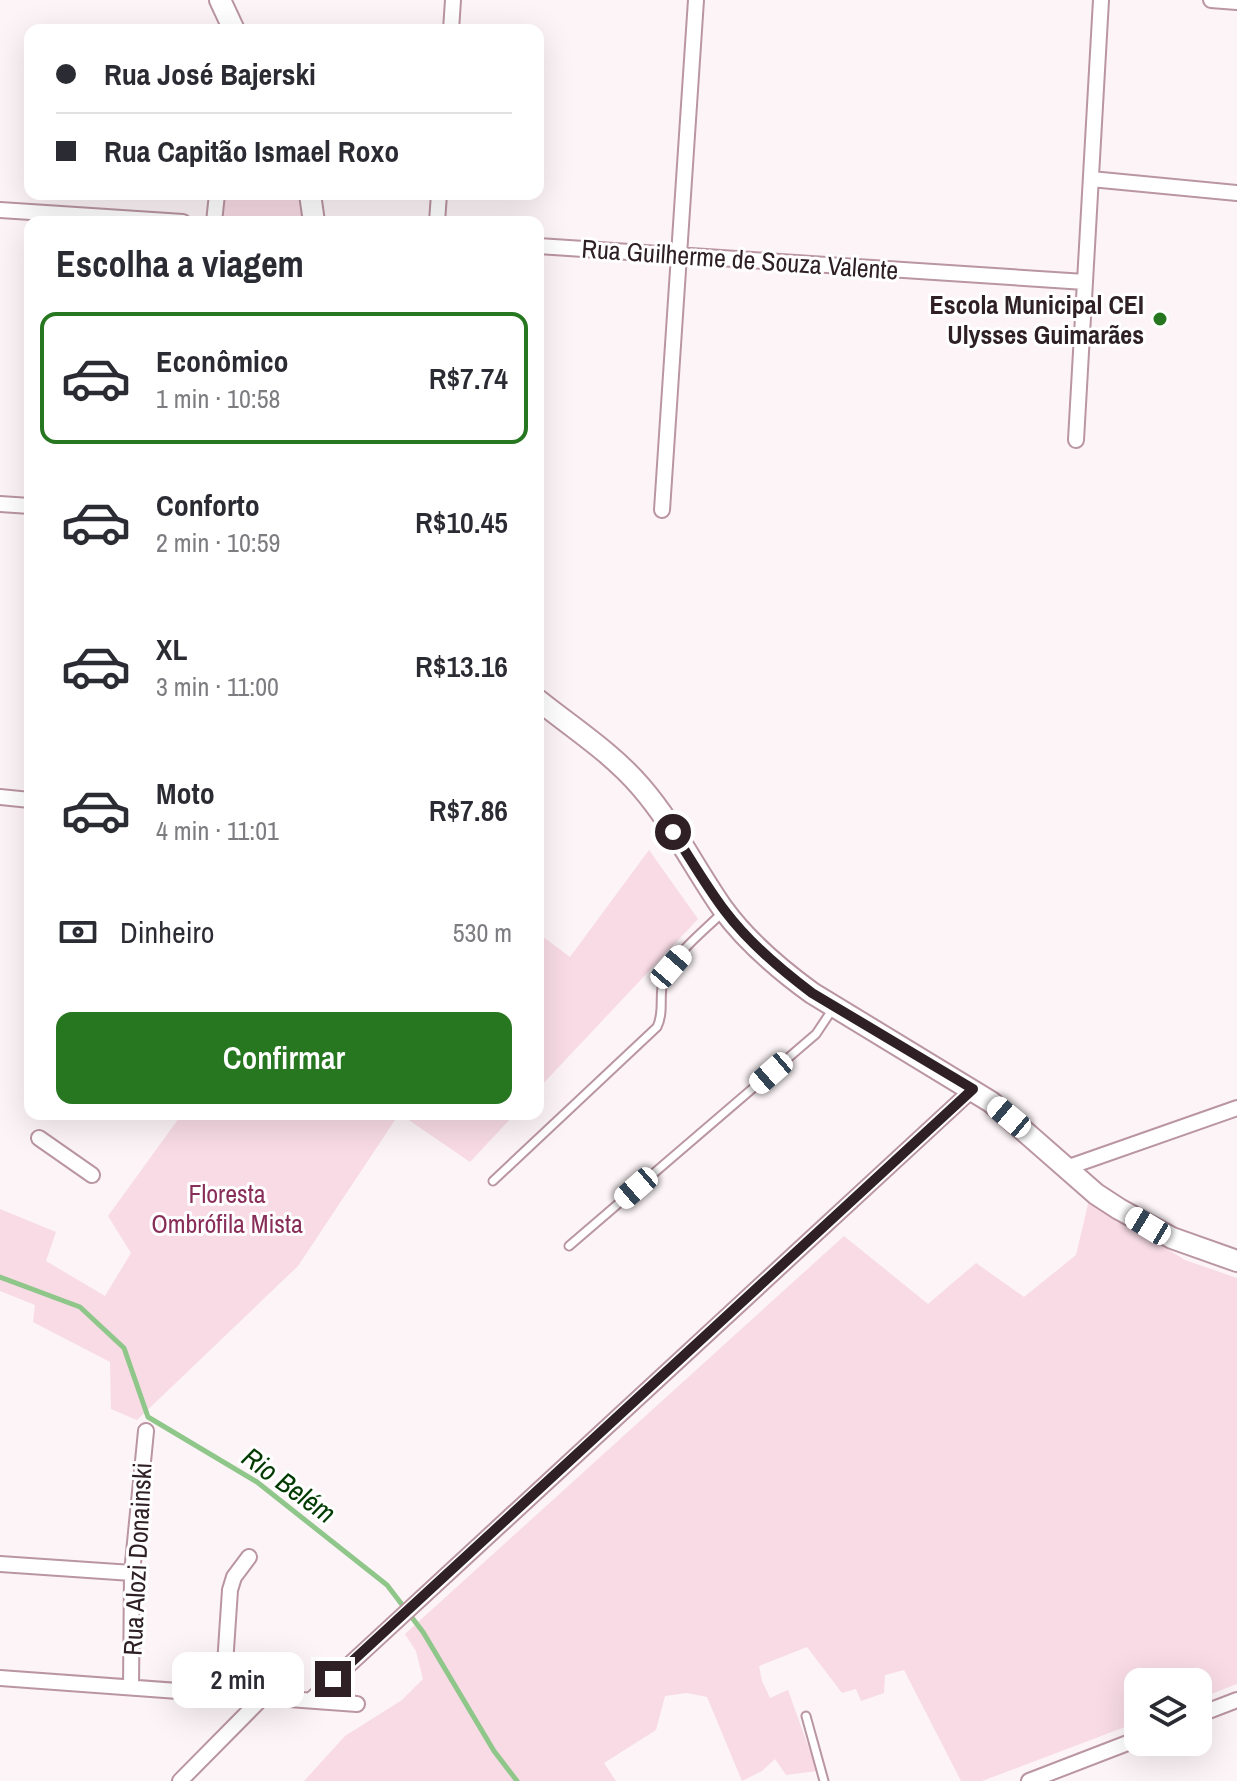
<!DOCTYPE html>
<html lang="pt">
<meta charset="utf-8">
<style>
:root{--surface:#fff;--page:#f7f7f7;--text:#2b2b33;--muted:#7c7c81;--line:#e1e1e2;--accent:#267720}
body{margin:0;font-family:"Archivo Narrow",sans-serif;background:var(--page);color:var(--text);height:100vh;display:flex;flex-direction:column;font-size:30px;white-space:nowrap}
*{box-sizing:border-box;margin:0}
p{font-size:26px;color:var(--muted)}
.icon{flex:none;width:44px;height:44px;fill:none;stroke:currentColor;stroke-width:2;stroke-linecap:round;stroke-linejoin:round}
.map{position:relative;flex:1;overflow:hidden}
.side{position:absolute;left:24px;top:216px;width:520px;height:904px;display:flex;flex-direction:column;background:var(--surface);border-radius:16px;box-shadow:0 8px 32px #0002}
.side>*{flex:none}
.guide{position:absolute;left:24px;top:24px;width:520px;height:176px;border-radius:16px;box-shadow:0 8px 32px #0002;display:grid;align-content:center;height:176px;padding:0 32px;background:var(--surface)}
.tools{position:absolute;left:1124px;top:1668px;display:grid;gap:16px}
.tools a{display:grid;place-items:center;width:88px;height:88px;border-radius:16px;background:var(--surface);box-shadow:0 8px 32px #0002;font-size:40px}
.end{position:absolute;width:36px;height:36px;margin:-18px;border:10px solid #2e2025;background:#fff;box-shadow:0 0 0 4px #fff}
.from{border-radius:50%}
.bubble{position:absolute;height:56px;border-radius:16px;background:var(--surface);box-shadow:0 8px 32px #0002;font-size:26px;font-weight:600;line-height:56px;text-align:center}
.car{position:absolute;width:24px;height:48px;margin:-24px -12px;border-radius:10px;box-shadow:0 0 6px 2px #0007;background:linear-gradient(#fff 24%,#345 0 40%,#fff 0 76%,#345 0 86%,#fff 0)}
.guide b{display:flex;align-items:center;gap:28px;height:76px;font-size:30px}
.guide b+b{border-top:2px solid var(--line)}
.guide i{width:20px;height:20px;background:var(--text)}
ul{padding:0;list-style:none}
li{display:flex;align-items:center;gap:24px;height:132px;margin:0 16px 12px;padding:0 16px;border:4px solid transparent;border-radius:16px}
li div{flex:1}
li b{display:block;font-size:30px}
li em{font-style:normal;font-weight:600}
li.active{border-color:var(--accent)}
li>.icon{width:72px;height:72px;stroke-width:1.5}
h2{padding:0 32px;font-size:36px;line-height:96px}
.pay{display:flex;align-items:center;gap:20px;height:88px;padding:0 32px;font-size:30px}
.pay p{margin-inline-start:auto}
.cta{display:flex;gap:16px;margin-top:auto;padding:16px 32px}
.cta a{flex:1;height:92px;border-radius:16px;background:var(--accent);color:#fff;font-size:32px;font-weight:600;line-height:92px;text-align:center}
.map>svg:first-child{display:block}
</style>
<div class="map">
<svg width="1237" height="1781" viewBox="0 0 1237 1781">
<rect width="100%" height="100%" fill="#fcf4f6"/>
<!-- green -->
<path fill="#f8dbe5" d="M224 194H303L307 222 222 218Z
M649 850 698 919 538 1089V933L570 957Z
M182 1114H399L298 1266 137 1420 111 1409 110 1362 33 1322 35 1305 0 1291V1209L56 1232 46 1261 105 1296 131 1253 108 1216Z
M400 1114H515L470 1162Z
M1089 1200 1185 1260 1237 1278V1684L1198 1699V1682H1138V1722L982 1781H961L904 1670 885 1675 884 1693 861 1701 856 1689 842 1693 807 1647 759 1666 762 1681 770 1698 788 1690 817 1771 786 1775 775 1759 762 1771 742 1781 707 1697 687 1693 665 1696 656 1730 604 1763 616 1781H304L345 1736 402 1700 423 1679 416 1651 405 1634 844 1236 928 1304 976 1263 1024 1297 1076 1255Z"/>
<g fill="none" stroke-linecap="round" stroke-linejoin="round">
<!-- stream -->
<path stroke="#8fc689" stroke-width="5" d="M0 1277 80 1307 124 1348 148 1417 257 1482 387 1585 423 1632 494 1751 517 1781"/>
<defs>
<path id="lane" d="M493 1181 657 1027C665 1011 658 994 664 978 675 953 704 931 723 912
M569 1246 816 1034 834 1007
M806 1716 824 1781"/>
<path id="street" d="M1211 0 1237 2
M451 30 453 0
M1091 179 1237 193
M0 210 183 222
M214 222 217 194
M437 222 439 194
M538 246 1085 282
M1076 440 1101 0
M0 504 30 506
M662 510 696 0
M0 797 30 800
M39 1138 92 1175
M1066 1168 1237 1108
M0 1564 132 1573
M0 1678 357 1704
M131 1687 132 1573 146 1431
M223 1694 230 1590 234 1577 249 1557
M311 1700 973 1089
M1198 1715 1237 1700
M180 1781 263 1697
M1029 1781 1138 1739"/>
<path id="secondary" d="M220 0 234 30
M310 194 314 222
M538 700C573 728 612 753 641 787 673 824 695 869 723 909 747 942 779 969 812 993L991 1102 1096 1194 1119 1209 1172 1238 1237 1261"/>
</defs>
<!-- lane casing -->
<use href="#lane" stroke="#ba95a2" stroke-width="11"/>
<!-- street casing -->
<use href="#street" stroke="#ba95a2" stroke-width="18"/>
<!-- secondary casing -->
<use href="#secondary" stroke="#ba95a2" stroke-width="24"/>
<!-- lane -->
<use href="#lane" stroke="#fff" stroke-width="7"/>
<!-- street -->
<use href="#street" stroke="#fff" stroke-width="14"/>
<!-- secondary -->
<use href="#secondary" stroke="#fff" stroke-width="20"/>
</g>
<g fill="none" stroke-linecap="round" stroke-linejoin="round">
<!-- route -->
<path stroke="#2e2025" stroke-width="10" d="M333 1679 973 1089 812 993C780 969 749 943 725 911 706 886 690 858 673 832"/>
</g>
<!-- markers -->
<circle fill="#267720" stroke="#fff" stroke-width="3" cx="1160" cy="319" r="8"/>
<g text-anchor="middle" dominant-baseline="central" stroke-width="6" stroke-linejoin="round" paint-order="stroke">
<!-- street labels -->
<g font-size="26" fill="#2e2025" stroke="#fff">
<text transform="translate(740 259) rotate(4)">Rua Guilherme de Souza Valente</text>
<text transform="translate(137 1559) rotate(-87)">Rua Alozi Donainski</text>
</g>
<!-- poi labels -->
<g font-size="26" font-weight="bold" fill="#2e2025" stroke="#fff" text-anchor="end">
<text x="1144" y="304">Escola Municipal CEI<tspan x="1144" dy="30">Ulysses Guimarães</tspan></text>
</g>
<!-- park labels -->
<g font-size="26" fill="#892e58" stroke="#fff">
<text x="227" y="1193">Floresta<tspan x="227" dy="30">Ombrófila Mista</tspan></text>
</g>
<!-- water labels -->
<g font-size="28" font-style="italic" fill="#003a00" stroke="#fff">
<text transform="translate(289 1485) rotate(36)">Rio Belém</text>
</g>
</g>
</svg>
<div class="tools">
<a><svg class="icon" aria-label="layers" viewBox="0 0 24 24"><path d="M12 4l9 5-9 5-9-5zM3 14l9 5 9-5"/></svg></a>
</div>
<i class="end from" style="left:673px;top:832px"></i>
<i class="end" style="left:333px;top:1679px"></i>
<div class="bubble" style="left:172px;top:1652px;width:132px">2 min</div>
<i class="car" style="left:671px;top:967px;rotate:41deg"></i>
<i class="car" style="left:771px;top:1073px;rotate:229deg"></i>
<i class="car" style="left:1009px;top:1117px;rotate:310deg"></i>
<i class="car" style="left:636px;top:1188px;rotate:229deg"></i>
<i class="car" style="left:1148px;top:1226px;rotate:301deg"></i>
<div class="guide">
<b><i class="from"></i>Rua José Bajerski</b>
<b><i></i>Rua Capitão Ismael Roxo</b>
</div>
<section class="side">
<h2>Escolha a viagem</h2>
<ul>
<li class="active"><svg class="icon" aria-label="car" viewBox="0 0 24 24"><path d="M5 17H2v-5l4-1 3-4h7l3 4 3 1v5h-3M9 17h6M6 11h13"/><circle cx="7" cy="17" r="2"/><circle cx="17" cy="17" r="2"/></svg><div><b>Econômico</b><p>1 min · 10:58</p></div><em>R$7.74</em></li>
<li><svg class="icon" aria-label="car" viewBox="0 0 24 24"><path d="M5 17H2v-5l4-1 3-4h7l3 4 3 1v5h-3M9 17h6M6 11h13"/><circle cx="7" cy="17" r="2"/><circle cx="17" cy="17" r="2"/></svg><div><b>Conforto</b><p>2 min · 10:59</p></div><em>R$10.45</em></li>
<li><svg class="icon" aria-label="car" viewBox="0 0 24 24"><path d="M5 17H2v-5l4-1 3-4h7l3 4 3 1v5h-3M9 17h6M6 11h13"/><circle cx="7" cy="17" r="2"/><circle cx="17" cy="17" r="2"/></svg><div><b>XL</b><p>3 min · 11:00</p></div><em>R$13.16</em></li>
<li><svg class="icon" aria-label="car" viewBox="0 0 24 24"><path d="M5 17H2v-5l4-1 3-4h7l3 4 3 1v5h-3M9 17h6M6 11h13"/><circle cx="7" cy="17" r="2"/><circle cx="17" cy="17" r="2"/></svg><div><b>Moto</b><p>4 min · 11:01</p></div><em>R$7.86</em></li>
</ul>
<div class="pay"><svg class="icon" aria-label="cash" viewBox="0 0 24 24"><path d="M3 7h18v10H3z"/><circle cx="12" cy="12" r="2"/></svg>Dinheiro<p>530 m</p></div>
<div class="cta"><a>Confirmar</a></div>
</section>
</div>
